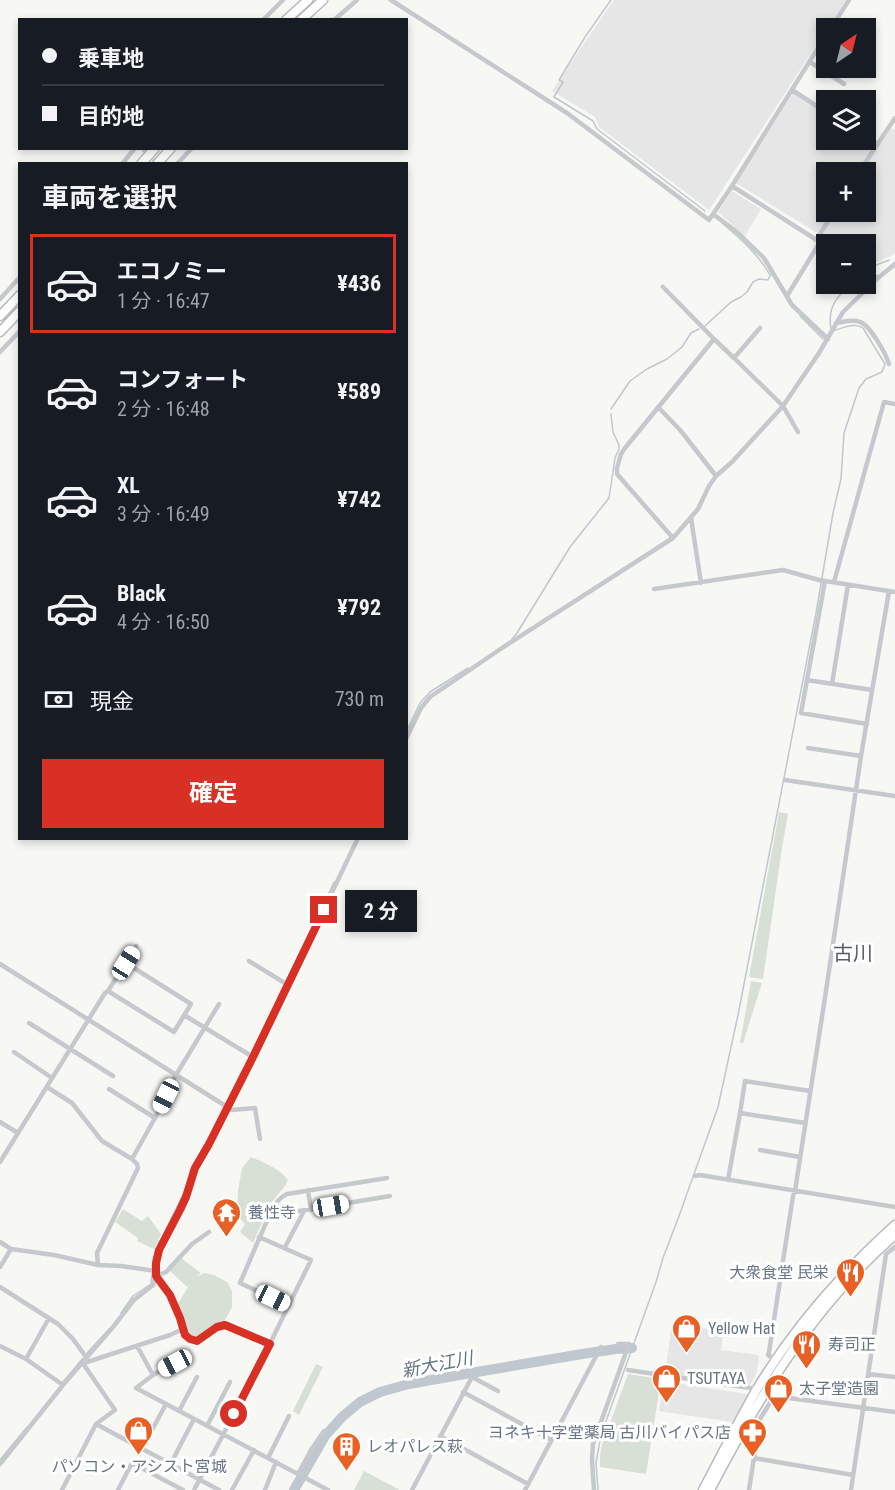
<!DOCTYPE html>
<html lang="ja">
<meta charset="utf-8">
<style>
:root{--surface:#171b24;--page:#20242c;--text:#f1f3f6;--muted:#9ea1a6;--line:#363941;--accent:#d93025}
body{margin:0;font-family:"Roboto Condensed","Noto Sans JP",sans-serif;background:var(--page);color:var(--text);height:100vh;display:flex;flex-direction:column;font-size:22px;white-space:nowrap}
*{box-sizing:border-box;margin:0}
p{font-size:20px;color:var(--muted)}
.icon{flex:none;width:33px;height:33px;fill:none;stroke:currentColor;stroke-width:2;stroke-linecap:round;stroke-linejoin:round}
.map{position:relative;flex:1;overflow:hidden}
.side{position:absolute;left:18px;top:162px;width:390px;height:678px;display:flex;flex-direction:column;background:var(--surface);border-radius:0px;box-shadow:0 3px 9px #0003}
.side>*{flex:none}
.hud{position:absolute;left:18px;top:18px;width:390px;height:132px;border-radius:0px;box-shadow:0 3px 9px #0003;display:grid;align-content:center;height:132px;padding:0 24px;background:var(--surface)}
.needle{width:39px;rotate:35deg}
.buttons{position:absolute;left:816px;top:18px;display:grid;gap:12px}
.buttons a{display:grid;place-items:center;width:60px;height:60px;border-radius:0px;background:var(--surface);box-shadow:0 3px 9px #0003;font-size:30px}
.end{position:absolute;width:27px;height:27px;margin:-14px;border:8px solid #d93025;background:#fff;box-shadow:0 0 0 3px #fff}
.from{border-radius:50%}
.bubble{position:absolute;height:42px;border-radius:0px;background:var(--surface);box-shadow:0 3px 9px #0003;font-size:20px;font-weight:700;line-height:42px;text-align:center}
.car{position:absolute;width:18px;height:36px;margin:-18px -9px;border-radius:8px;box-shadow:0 0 4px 2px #0007;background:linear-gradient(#fff 24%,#345 0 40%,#fff 0 76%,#345 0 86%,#fff 0)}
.hud b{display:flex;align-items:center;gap:21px;height:57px;font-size:22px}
.hud b+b{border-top:2px solid var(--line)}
.hud i{width:15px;height:15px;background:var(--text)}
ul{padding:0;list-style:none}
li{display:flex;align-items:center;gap:18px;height:99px;margin:0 12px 9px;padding:0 12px;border:3px solid transparent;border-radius:0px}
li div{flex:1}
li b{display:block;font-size:22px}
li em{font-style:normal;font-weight:700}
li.active{border-color:var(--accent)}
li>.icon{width:54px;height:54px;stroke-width:1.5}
h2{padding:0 24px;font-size:27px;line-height:72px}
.pay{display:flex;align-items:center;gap:15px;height:66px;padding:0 24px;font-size:22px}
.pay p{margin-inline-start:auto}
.button{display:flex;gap:12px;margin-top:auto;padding:12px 24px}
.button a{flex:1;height:69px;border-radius:0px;background:var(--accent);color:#fff;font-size:24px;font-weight:700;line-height:69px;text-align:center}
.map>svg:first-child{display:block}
</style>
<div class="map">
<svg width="895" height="1490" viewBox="0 0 895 1490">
<rect width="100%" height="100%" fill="#f7f7f4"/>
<!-- built -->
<path fill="#e5e6e5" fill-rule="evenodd" d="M614 0H846L828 28H826V30L709 210 599 127 595 117 552 91 587 39Z
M793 93 826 114V140H866V138L879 147 891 128 895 130V253L891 256 868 266 866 264V244H835L736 183ZM826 172H866V212H826Z
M732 191 761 209 745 236 718 212Z
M672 1324 723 1331 721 1350 759 1355 757 1372 750 1385 665 1374Z
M664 1381 752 1395 732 1422 659 1411Z"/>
<!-- green -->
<path fill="#d8dfd5" d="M779 812 788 814 782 848 763 979 749 977Z
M751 981 762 983 743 1043H740Z
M251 1157C264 1163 280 1169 288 1180L285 1186 270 1204 253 1243 240 1232 245 1224 237 1215 238 1191 242 1168Z
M123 1209 142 1221 148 1216 161 1234 154 1249 137 1241 138 1238 115 1222Z
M181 1258 201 1273 196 1277 204 1273 214 1275 227 1282 232 1291V1307L224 1322 215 1325 204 1335 196 1338 192 1337 188 1334 184 1318 178 1306 179 1302 190 1284 187 1287 169 1270Z
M316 1364 323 1367 299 1415 293 1411Z
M628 1374 661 1379 646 1474 600 1467V1458L601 1448Z
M364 1471 400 1490H354Z"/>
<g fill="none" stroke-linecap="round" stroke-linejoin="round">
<!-- stream -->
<path stroke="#bfc8ce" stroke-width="1.5" d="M611 0 585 37 559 80 563 82 554 97 593 121 597 129 705 211
M722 223C741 239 758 254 770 275H771
M871 267 889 260
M800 316 823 339
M705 326 731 302 741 297 747 292 753 282 759 279 768 280 770 276
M611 409 630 381 647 369 667 359 682 347 691 333 699 329
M512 639 517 633 570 547 609 498 615 458 619 449V445L613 432 611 414
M406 732 420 703 430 692 468 668
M287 980 334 882
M253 1051 283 988
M227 1104 247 1062
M152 1267 156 1250 185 1190 191 1169 204 1148
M121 1313 133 1296 151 1284 152 1273
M87 1353 109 1329
M63 1382 83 1358
M0 1460 27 1427
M598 1490 596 1463 601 1435 656 1282 663 1258 679 1216 718 1107 738 1015 816 613 833 513 841 479 844 433 859 388 866 379 882 372 885 364 863 328C854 322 844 328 835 330L831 328C827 308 837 297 850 284"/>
<!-- river -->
<path stroke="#bfc8ce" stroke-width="10" d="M294 1490 325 1436 342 1417 360 1402 380 1392 409 1384 465 1374 582 1354 616 1349 632 1348"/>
<!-- street-tunnel -->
<path stroke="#d2d6d8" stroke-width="4.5" stroke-dasharray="4.5 2" stroke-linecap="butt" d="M144 150 159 164"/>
<defs>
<path id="highway" d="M286 20 308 0
M301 20 323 0
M141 164 155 148
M157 164 171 148
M0 316 20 295
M0 332 20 311
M703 1490C721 1456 738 1422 757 1389 794 1327 842 1273 895 1225
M710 1490C759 1396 814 1305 895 1235"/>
</defs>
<!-- highway casing -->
<use href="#highway" stroke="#b7bbbe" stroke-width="11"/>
<!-- street -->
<path stroke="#c5c8cc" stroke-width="4.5" d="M391 0 567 113 709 220 732 186 826 35
M263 20 283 0
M334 20 357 0
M831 28 849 0
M866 57 869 60
M810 62 844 84
M792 90 826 112
M866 137 878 144
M143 148 144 150
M122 164 135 148
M177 164 192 148
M859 172 895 118
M732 186 826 246
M713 214 737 232 764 258 792 305 828 339
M816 240 834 212
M866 271 878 278
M663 287 714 339
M787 296 820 242
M0 299 20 277
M836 323C843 322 853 319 860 322 870 325 886 354 889 364
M0 352 20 331
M734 358 783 406 798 432
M658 407 681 431 716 476
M691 518 701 583
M673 538 617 474V468L621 454 625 448 714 339 734 358 760 328
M825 581 801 713 867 724
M834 582 884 402 895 404
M654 589 783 570 819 580 895 592
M807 680 872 690
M832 684 848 585
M406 739 421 708 430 697 505 646 673 538 698 509 709 486 716 476 732 462 783 406 819 353 843 312 878 278 895 264
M808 748 861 756
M785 780 895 796
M249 961 288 985
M0 964 232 1110 255 1108 260 1139
M108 991 174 1032 191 1004 126 963
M184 1015 253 1057
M29 1023 113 1076
M14 1052 52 1078
M47 1087 72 1103 102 1141 132 1159
M109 1089 155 1118
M0 1122 18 1133
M805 1123 740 1113 745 1081 810 1091
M760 1150 800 1157
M0 1162 105 993 108 991 136 946
M695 1176 700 1175 895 1207
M728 1180 740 1113
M308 1190 311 1210
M269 1216C273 1206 278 1198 287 1194L387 1178
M0 1242 11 1249 54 1255 98 1265 121 1266 156 1271
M285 1247 304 1211
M98 1265 97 1253 138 1168 137 1164 132 1159 155 1118 176 1075 219 1004
M0 1267 11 1249
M0 1287 58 1324 73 1339 86 1357
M289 1306 240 1283 269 1216 390 1196
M183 1329 170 1295 156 1276 166 1272 192 1244 209 1232
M0 1346 26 1359 63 1385
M137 1346 153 1375
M26 1359 49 1318
M776 1360 768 1355 769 1352 793 1196 795 1191 826 991 861 756 889 591
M175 1363 153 1375 136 1388 328 1490
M628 1370 757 1389
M868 1374 895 1377
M463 1392 551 1440
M764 1392 774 1396 895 1412
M179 1411 197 1377
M96 1424 219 1490
M207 1426 230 1382
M152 1430 166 1404
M440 1436 528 1484
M268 1458 289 1416
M754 1458 853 1475
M0 1464 63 1385 113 1327 134 1300 153 1285 156 1276V1263L159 1250 180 1211 186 1197 195 1168 209 1144 253 1057 358 838
M170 1465 194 1419
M298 1474 311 1450 324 1431
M62 1490 96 1424 115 1410 82 1362H87L170 1335 183 1329C186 1336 189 1340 197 1341L221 1325H225L270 1344
M118 1490 132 1463 183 1490
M194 1490 255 1374 311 1260 259 1237
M232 1490 254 1450
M265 1490 276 1462
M412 1490 472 1377 498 1391
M525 1490 601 1347
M594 1490 592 1460 593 1444 629 1344H618
M749 1490 760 1419 774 1396
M851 1490 886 1254 895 1247"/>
<!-- highway -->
<use href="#highway" stroke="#fff" stroke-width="8"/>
</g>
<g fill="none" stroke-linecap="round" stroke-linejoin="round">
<!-- route -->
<path stroke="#d93025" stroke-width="8" d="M234 1414 270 1344 225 1325 217 1327 197 1341 190 1339 185 1335 180 1318 170 1295 156 1276V1263L159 1250 180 1210 186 1197 195 1168 209 1144 253 1057 324 910"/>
</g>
<!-- icons -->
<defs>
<symbol id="temple-pin" viewBox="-11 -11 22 30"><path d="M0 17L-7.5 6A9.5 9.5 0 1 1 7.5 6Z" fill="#e86024" stroke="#fff"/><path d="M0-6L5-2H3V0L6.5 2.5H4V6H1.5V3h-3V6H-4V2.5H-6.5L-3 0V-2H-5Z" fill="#fff"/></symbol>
<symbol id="restaurant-pin" viewBox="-11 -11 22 30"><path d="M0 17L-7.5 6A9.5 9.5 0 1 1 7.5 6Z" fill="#e86024" stroke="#fff"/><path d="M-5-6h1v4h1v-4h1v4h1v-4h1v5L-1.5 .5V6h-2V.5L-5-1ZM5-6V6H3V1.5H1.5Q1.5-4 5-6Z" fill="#fff"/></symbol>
<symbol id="shop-pin" viewBox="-11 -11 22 30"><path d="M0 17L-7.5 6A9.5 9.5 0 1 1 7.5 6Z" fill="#e86024" stroke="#fff"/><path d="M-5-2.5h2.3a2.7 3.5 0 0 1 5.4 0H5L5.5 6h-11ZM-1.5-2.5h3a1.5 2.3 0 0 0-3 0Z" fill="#fff"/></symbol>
<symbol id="pharmacy-pin" viewBox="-11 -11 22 30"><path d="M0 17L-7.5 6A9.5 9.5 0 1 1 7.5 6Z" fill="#e86024" stroke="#fff"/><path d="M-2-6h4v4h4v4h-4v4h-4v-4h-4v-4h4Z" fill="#fff"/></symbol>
<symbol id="building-pin" viewBox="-11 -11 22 30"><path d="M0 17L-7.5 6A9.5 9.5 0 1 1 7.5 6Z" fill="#e86024" stroke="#fff"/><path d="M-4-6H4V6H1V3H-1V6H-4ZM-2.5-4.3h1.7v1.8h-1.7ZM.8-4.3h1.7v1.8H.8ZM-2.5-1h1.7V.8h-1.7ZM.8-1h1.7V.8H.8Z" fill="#fff"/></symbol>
</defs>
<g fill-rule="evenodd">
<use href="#temple-pin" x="210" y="1196" width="33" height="45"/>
<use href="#restaurant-pin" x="834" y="1256" width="33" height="45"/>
<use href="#shop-pin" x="670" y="1312" width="33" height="45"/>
<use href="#restaurant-pin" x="790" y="1328" width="33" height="45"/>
<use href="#shop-pin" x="650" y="1362" width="33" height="45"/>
<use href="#shop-pin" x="762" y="1372" width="33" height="45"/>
<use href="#shop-pin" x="122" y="1414" width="33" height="45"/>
<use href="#pharmacy-pin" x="736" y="1416" width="33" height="45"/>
<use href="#building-pin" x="330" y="1430" width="33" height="45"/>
</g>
<g text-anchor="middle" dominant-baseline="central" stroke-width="6" stroke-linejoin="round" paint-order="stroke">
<!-- poi labels -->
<g font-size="16" fill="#657586" stroke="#fff" text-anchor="start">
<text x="248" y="1212">養性寺</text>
<text x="829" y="1272" text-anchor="end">大衆食堂 民栄</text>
<text x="708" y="1328">Yellow Hat</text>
<text x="828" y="1344">寿司正</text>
<text x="687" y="1378">TSUTAYA</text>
<text x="799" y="1388">太子堂造園</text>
<text x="731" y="1432" text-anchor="end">ヨネキ十字堂薬局 古川バイパス店</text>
<text x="367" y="1446">レオパレス萩</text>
<text x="139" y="1466" text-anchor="middle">パソコン・アシスト宮城</text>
</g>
<!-- water labels -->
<g font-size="18" font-style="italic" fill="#617782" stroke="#fff">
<text transform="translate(437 1364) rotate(-11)">新大江川</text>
</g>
<!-- quarter labels -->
<g font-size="20" fill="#545f6b" stroke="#fff">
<text x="853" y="953">古川</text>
</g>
</g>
</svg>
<div class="buttons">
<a><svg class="needle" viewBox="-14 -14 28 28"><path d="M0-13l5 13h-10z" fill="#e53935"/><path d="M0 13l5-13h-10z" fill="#9ea1a6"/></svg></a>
<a><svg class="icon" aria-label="layers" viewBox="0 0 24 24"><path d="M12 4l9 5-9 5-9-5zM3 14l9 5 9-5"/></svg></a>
<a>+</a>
<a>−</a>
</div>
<i class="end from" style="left:234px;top:1414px"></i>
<i class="end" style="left:324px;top:910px"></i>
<div class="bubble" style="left:345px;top:890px;width:72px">2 分</div>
<i class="car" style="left:126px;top:963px;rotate:32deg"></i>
<i class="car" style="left:166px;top:1096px;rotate:206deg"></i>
<i class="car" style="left:331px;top:1206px;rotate:80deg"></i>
<i class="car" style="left:273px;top:1298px;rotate:115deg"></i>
<i class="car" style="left:175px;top:1363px;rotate:242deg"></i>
<div class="hud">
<b><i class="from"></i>乗車地</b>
<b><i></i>目的地</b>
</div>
<section class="side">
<h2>車両を選択</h2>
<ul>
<li class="active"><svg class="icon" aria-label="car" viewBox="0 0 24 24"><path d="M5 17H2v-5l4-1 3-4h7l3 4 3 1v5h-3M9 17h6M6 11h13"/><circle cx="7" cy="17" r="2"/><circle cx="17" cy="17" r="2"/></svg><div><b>エコノミー</b><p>1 分 · 16:47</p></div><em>¥436</em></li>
<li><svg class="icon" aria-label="car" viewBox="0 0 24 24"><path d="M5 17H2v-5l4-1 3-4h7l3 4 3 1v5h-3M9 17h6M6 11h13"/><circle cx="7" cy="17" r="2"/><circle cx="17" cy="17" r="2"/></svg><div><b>コンフォート</b><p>2 分 · 16:48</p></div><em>¥589</em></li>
<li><svg class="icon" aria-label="car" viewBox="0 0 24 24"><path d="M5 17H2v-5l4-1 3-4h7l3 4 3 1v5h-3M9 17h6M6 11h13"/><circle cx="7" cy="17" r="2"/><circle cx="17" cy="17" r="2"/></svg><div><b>XL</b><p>3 分 · 16:49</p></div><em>¥742</em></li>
<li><svg class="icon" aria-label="car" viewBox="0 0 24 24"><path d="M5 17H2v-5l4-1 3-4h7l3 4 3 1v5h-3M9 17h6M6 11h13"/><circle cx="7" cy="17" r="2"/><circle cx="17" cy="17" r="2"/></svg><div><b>Black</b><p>4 分 · 16:50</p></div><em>¥792</em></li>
</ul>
<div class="pay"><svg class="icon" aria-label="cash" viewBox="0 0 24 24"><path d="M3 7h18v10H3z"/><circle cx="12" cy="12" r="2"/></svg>現金<p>730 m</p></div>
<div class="button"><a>確定</a></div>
</section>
</div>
